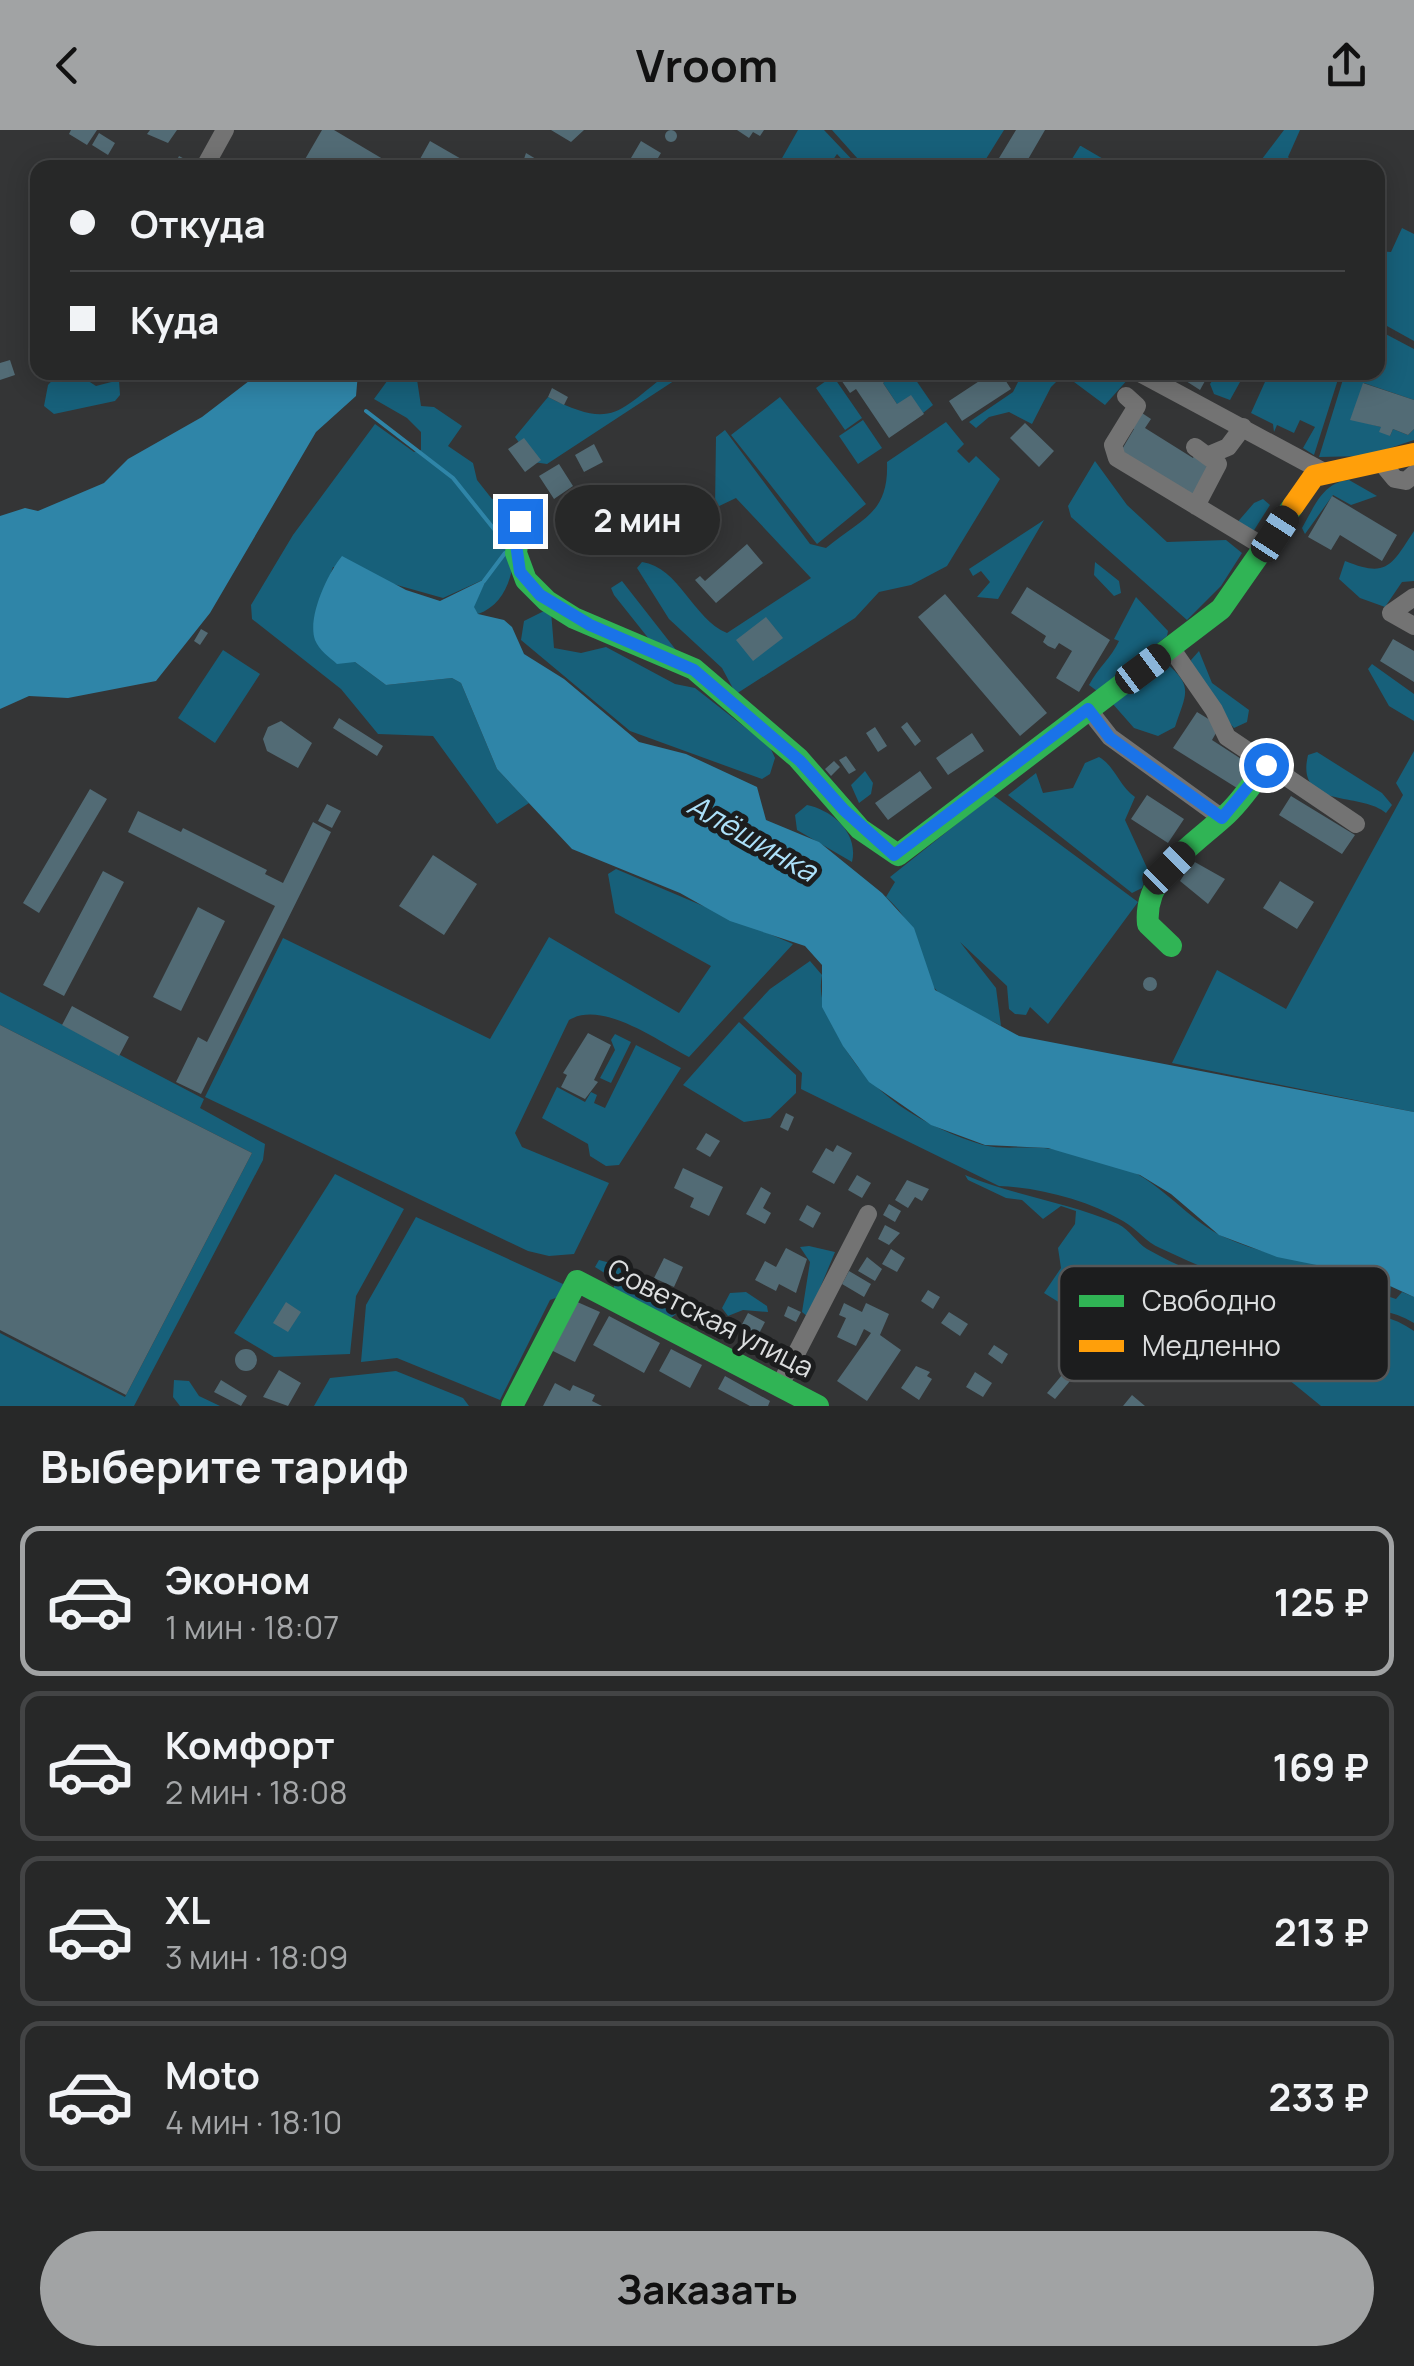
<!DOCTYPE html>
<html lang="ru">
<meta charset="utf-8">
<style>
:root{--surface:#272828;--page:#2f3030;--text:#f1f3f6;--muted:#a4a6a8;--line:#434445;--accent:#a1a3a4}
body{margin:0;font-family:Manrope,sans-serif;background:var(--page);color:var(--text);height:100vh;display:flex;flex-direction:column;font-size:38px;white-space:nowrap}
*{box-sizing:border-box;margin:0}
p{font-size:32px;color:var(--muted)}
.icon{flex:none;width:55px;height:55px;fill:none;stroke:currentColor;stroke-width:2;stroke-linecap:round;stroke-linejoin:round}
.map{position:relative;height:1276px;overflow:hidden}
.side{display:flex;flex-direction:column;background:var(--surface);flex:1}
.side>*{flex:none}
.top-card{position:absolute;left:30px;top:30px;width:1355px;height:220px;border-radius:20px;box-shadow:0 5px 25px #0003,0 0 0 2px var(--line);display:grid;align-content:center;height:220px;padding:0 40px;background:var(--surface)}
.end{position:absolute;width:45px;height:45px;margin:-22px;border:12px solid #1a73e8;background:#fff;box-shadow:0 0 0 5px #fff}
.from{border-radius:50%}
.bubble{position:absolute;height:70px;border-radius:35px;background:var(--surface);box-shadow:0 5px 25px #0003,0 0 0 2px var(--line);font-size:32px;font-weight:700;line-height:70px;text-align:center}
.car{position:absolute;width:30px;height:60px;margin:-30px -15px;border-radius:12px;box-shadow:0 0 8px 2px #0007;background:linear-gradient(#222 24%,#8ab4d8 0 40%,#222 0 76%,#8ab4d8 0 86%,#222 0)}
.top-card b{display:flex;align-items:center;gap:35px;height:95px;font-size:38px}
.top-card b+b{border-top:2px solid var(--line)}
.top-card i{width:25px;height:25px;background:var(--text)}
ul{padding:0;list-style:none}
li{display:flex;align-items:center;gap:30px;height:150px;margin:0 20px 15px;padding:0 20px;border:5px solid var(--line);border-radius:20px}
li div{flex:1}
li b{display:block;font-size:38px}
li em{font-style:normal;font-weight:700}
li.current{border-color:var(--accent)}
li>.icon{width:90px;height:90px;stroke-width:1.5}
h2{padding:0 40px;font-size:45px;line-height:120px}
.action{display:flex;gap:20px;margin-top:auto;padding:20px 40px}
.action a{flex:1;height:115px;border-radius:60px;background:var(--accent);color:#111;font-size:40px;font-weight:700;line-height:115px;text-align:center}
header{display:flex;justify-content:space-between;align-items:center;height:130px;padding:0 40px;background:var(--accent);color:#111;font-size:45px;font-weight:700}
.map>svg:first-child{display:block}
</style>
<header><svg class="icon" aria-label="back" viewBox="0 0 24 24"><path d="M15 5l-7 7 7 7"/></svg>Vroom<svg class="icon" aria-label="share" viewBox="0 0 24 24"><path d="M12 15V3M7 8l5-5 5 5M5 13v7h14v-7"/></svg></header>
<div class="map">
<svg width="1414" height="1276" viewBox="0 0 1414 1276">
<rect width="100%" height="100%" fill="#343536"/>
<!-- green -->
<path fill="#17607a" d="M798 0H824L859 37H849L837 24 828 37H777Z
M832 0H1004L981 37 866 38Z
M1284 0H1300L1288 27 1297 37H1256Z
M1080 16H1081L1117 37 1096 34 1067 37Z
M1402 98 1414 104V211L1378 191V121L1391 122Z
M1378 200 1414 219V270L1364 253 1351 289 1381 297 1390 306 1393 299 1408 305 1414 299V310L1366 326 1319 327 1345 243 1378 242Z
M60 242 76 243 96 256 119 250 120 265 115 271 54 284 44 276 48 255Z
M1218 242 1245 243 1230 270 1214 264 1210 254Z
M393 243H416L421 276 434 277 462 296 448 316 473 333 477 350 492 369 506 366 510 371C518 407 520 469 478 484L473 477 487 448 443 468 333 437 317 485 355 532 386 555 452 548 461 553 497 639 529 673 497 694 433 606 378 604 341 559 252 489 251 475 293 405 375 294 414 322 421 320V302L407 288 374 269Z
M668 243H686L547 334 533 332 515 307 548 267C612 299 616 284 668 243Z
M897 243H911L933 275 923 283 897 274 883 253Z
M1010 243H1065L1051 257 1032 294 1009 282 989 287 976 298 969 292 1013 262 1018 252Z
M1070 243H1123L1129 248 1105 275 1070 249Z
M1269 243H1340L1314 325 1303 318 1315 297 1300 290 1294 303 1277 295 1274 302 1273 294 1251 283Z
M833 246 862 288 845 300 816 258Z
M780 267 866 374 817 414 731 305Z
M863 290 882 318 858 334 839 306Z
M946 292 964 314 957 321 969 333 976 326 1000 349 947 436 911 455 879 462 855 488 736 564 722 538 669 489 637 438 642 432C679 437 693 489 727 503L811 448 736 368 715 378 716 307 725 300 810 414 826 418C862 388 889 384 887 332Z
M1095 331 1127 375 1167 412 1226 410 1242 423 1221 456 1187 490 1071 387 1068 376Z
M1349 350 1377 366 1351 375 1333 365 1305 404 1302 398C1314 377 1323 352 1349 350Z
M1263 369 1270 375 1251 405 1235 395 1254 373Z
M1044 390 998 469 977 467 990 452 981 441 973 446 969 439Z
M1414 401V451L1402 452 1385 477 1360 468 1339 449 1345 431C1387 448 1391 436 1414 401Z
M1095 432 1119 451 1121 463 1114 466 1094 445Z
M622 451 676 520 649 509 614 465 611 458Z
M1136 467 1168 501 1167 506 1097 561 1089 555C1098 538 1111 528 1119 511L1114 509Z
M546 480 551 481 554 518 581 523 606 517 675 554 695 558 770 617 775 628 770 644 762 649 630 601 521 510 524 491Z
M223 520 260 544 215 613 178 588Z
M1199 521 1212 553 1249 580 1247 592 1234 598C1219 581 1194 554 1191 530Z
M1166 533C1195 557 1185 565 1175 597L1158 606 1134 598 1112 573Z
M1372 534 1414 564V591L1389 576 1368 539Z
M1414 621V982L1172 933 1217 840 1286 879 1403 665 1396 653Z
M1317 622 1382 663 1392 675 1386 683C1360 661 1295 680 1308 625Z
M1099 627C1115 636 1119 656 1135 667L1125 690 1148 740 1142 758 1132 763 1008 665 1036 643 1043 663 1073 658 1085 633Z
M865 641 873 653 871 664 859 673 851 655Z
M993 665 1138 772 1048 894 1030 877 1026 885 1015 884 1009 879 1007 856 960 812 996 858 1001 896C982 885 954 878 938 862 914 837 925 801 886 767L895 752 890 747Z
M807 675C832 680 859 703 852 732L797 700 795 685Z
M616 739 793 814 689 927C658 911 603 870 569 890L515 1003 522 1017 609 1053 574 1124 549 1126 528 1121 205 967 283 808 490 909 549 807 679 883 711 836 615 783 608 744Z
M810 831 822 845C817 869 829 889 840 909 867 963 926 998 983 1015 1002 1020 1025 1016 1044 1018 1072 1021 1115 1031 1139 1045 1167 1061 1194 1093 1224 1107 1278 1132 1337 1133 1391 1154L1390 1167 1396 1169 1402 1162 1414 1167V1193C1370 1167 1327 1184 1281 1168 1240 1154 1199 1136 1160 1118 1146 1112 1137 1099 1123 1091 1087 1070 1041 1058 999 1056L801 959 802 943 743 888 770 859Z
M0 862 204 969 200 978 265 1014 263 1030 134 1276H0V1203L125 1267 252 1023 0 895Z
M739 892 796 945V963L770 988 744 992 683 955Z
M615 904 631 912 611 953 600 948 615 920 611 910Z
M636 915 681 938 619 1035 606 1036 590 1026 588 1014 542 988 557 957 585 972 591 962 597 965 594 973 605 978Z
M335 1044 404 1079 356 1166 350 1224 274 1227 234 1203Z
M965 1045C1015 1066 1068 1072 1118 1094 1130 1100 1136 1112 1147 1119 1187 1142 1238 1160 1282 1174 1329 1189 1372 1171 1414 1201V1276H1321L1283 1245 1284 1240 1269 1242C1246 1223 1231 1200 1206 1183L1202 1170 1172 1156 1154 1170 1127 1149 1065 1176 1044 1163 1061 1138 1058 1118 1075 1094 1076 1081 1061 1076 1043 1089 1022 1070 1006 1068 968 1050Z
M416 1087 563 1154 561 1166 550 1170 500 1270 397 1228 361 1232 366 1175Z
M809 1116 835 1122 808 1187 802 1182 810 1132 800 1117Z
M599 1130 618 1135 630 1158 676 1184 671 1188 614 1162V1149L595 1137Z
M746 1162 767 1176 768 1182 743 1180 728 1186 722 1178 730 1163Z
M396 1241 463 1268 469 1276H314L330 1248Z
M174 1250 189 1251 199 1266 220 1276H180L173 1267Z"/>
<!-- water -->
<path fill="#2f85a8" d="M277 243H358L356 266 316 302 210 483 156 551 68 568 29 566 0 579V386L25 378 38 381 104 353 128 329 202 287 249 251Z
M342 426 406 460 440 471 487 448 474 477 478 484 504 490 512 497 524 524 564 549 639 612 686 624 757 657 766 690 819 712 882 763 914 798 935 860 1019 906 1414 982V1167L1366 1145 1277 1127 1219 1105 1171 1064 1140 1045 1048 1018 985 1015 931 995 869 952 843 916 822 877V835L805 816 730 791 680 763 572 719 497 639 461 553 452 548 386 555 355 532 337 534C329 527 319 520 315 510 307 487 328 443 342 426Z"/>
<g fill="none" stroke-linecap="round" stroke-linejoin="round">
<!-- stream -->
<path stroke="#2f85a8" stroke-width="4" d="M366 281 453 348 506 414
M484 451 505 423"/>
</g>
<!-- building -->
<path fill="#526b75" d="M665 6a6 6 0 1 1 12 0a6 6 0 1 1-12 0Z
M71 0H97L87 15 69 4Z
M150 0H177L168 13 147 4Z
M322 0H334L398 38H315L304 31Z
M551 0H584L571 12Z
M737 0H764L760 6 753 2 749 8Z
M1016 0H1045L1023 38H993Z
M99 3 115 13 108 25 92 15Z
M430 11 463 30 459 38H415Z
M641 11 661 23 652 38 631 28Z
M526 23 551 38H521Z
M179 26 192 33 189 38H173Z
M10 230 15 245 0 250V233Z
M897 242 883 253 897 274 911 265 924 284 889 308 856 259 850 263 837 244Z
M993 242H1000L1011 259 962 291 949 271Z
M1172 242H1210L1200 260Z
M1363 253 1414 270V299L1408 305 1393 299 1390 306 1379 302 1381 297 1350 290Z
M552 258 568 267 564 275 548 267Z
M1139 281 1151 289 1145 298 1193 328 1197 321 1211 330 1206 336 1211 339 1194 367 1121 321 1134 299 1129 296Z
M1025 293 1054 321 1039 337 1010 308Z
M524 308 541 330 525 342 508 319Z
M594 314 603 332 584 342 575 325Z
M559 334 573 356 554 369 539 346Z
M1332 366 1397 405 1382 431 1340 405 1331 420 1308 407Z
M747 414 763 433 716 473 695 450 700 446 705 451Z
M1027 457 1110 510 1079 562 1056 548 1072 521 1059 513 1055 519 1048 516 1043 512 1046 506 1011 483Z
M945 464 1047 583 1020 606 918 487Z
M766 487 783 508 753 531 736 510Z
M201 499 208 503 200 515 194 511Z
M1393 509 1414 521V552L1380 531Z
M1197 582 1220 596 1212 610 1252 636 1237 658 1173 618Z
M339 588 383 616 377 626 333 598Z
M281 591 312 613 298 638 267 621 263 609 268 597Z
M907 592 921 611 915 616 901 597Z
M875 597 887 616 878 622 866 603Z
M972 603 984 621 948 645 936 628Z
M846 626 856 640 849 644 839 630Z
M834 631 840 637 831 646 825 639Z
M920 641 932 658 888 690 875 673Z
M90 659 107 669 39 783 23 773Z
M1147 665 1184 689 1168 713 1131 689Z
M1291 666 1355 705 1342 724 1279 685Z
M327 674 341 681 332 698 318 691Z
M138 681 181 702 183 698 267 740 265 744 283 753 313 692 331 702 201 964 176 952 198 907 207 912 275 776 128 702Z
M433 725 477 754 444 805 399 776Z
M1193 731 1225 749 1208 774 1180 751Z
M103 741 124 752 64 866 43 855Z
M1280 751 1314 772 1297 799 1263 778Z
M198 777 225 791 181 881 153 867Z
M1143 854a7 7 0 1 1 14 0a7 7 0 1 1-14 0Z
M72 876 129 907 119 926 62 895Z
M0 895 252 1023 126 1265 0 1200Z
M588 903 611 915 594 950 598 952 585 969 561 957 567 945 563 943Z
M786 983 794 987 788 1001 780 997Z
M706 1003 720 1011 710 1027 696 1019Z
M837 1015 852 1023 834 1054 812 1042 826 1018 833 1022Z
M683 1038 723 1057 709 1086 690 1077 694 1068 674 1058Z
M857 1045 871 1053 862 1068 848 1060Z
M907 1050 929 1059 922 1071 915 1067 908 1078 895 1070Z
M761 1057 771 1063 763 1078 771 1083 765 1094 746 1084Z
M889 1074 901 1081 895 1092 883 1085Z
M807 1075 821 1083 813 1098 799 1090Z
M885 1095 900 1103 889 1115 878 1109Z
M786 1118 807 1129 796 1163 779 1154 776 1161 755 1150 765 1131 776 1137Z
M891 1119 905 1128 897 1142 882 1134Z
M867 1127 882 1139 875 1151 858 1141Z
M664 1128 683 1137 674 1157 654 1148Z
M849 1141 871 1154 864 1167 842 1154Z
M928 1160 940 1167 933 1179 921 1171Z
M575 1171 600 1182 575 1232 551 1220Z
M286 1172 301 1182 288 1202 273 1193Z
M844 1173 862 1182 866 1173 889 1184 880 1205 901 1220 867 1271 837 1251 871 1203 864 1199 856 1216 837 1207 846 1188 839 1185Z
M788 1176 801 1182 796 1192 784 1186Z
M949 1182 968 1194 960 1206 941 1193Z
M748 1183 765 1192 756 1209 739 1200Z
M609 1186 660 1213 644 1243 593 1215Z
M994 1215 1008 1224 1002 1234 988 1224Z
M235 1230a11 11 0 1 1 22 0a11 11 0 1 1-22 0Z
M671 1219 702 1235 690 1258 659 1241Z
M916 1236 930 1242 927 1246 932 1249 919 1270 901 1258Z
M279 1240 301 1253 288 1276 263 1267Z
M975 1242 992 1253 983 1267 966 1257Z
M1062 1245 1070 1251 1055 1269 1047 1263Z
M725 1246 770 1271 768 1276H750L718 1259Z
M221 1250 247 1266 241 1276 214 1262Z
M555 1253 570 1261 573 1255 595 1265 592 1271 602 1276H543Z
M1132 1265 1145 1276H1123Z"/>
<g fill="none" stroke-linecap="round" stroke-linejoin="round">
<!-- street -->
<path stroke="#737373" stroke-width="18" d="M204 38 225 0
M1138 242 1322 341
M1126 266 1137 276 1113 315 1117 328 1266 418
M1195 317 1218 334 1196 376
M1209 325 1228 317 1243 297
M1381 332 1395 349 1406 351 1414 344
M1414 467 1391 483 1414 496
M1171 518 1214 580 1227 607 1356 694
M1088 579 1110 607 1222 688
M779 1257 868 1084"/>
<!-- fast -->
<path stroke="#30b455" stroke-width="22" d="M520 391 516 423 526 450 547 471 574 488 694 539 798 628 860 699 898 725 1221 479 1293 376
M1171 816 1148 794C1143 744 1194 715 1227 684 1242 670 1254 652 1266 635
M512 1276 577 1151 818 1276"/>
<!-- slow -->
<path stroke="#ff9f0a" stroke-width="22" d="M1293 376 1314 346 1414 324"/>
</g>
<g fill="none" stroke-linecap="round" stroke-linejoin="round">
<!-- route -->
<path stroke="#1a73e8" stroke-width="12" d="M520 391 515 407 520 442 540 465 590 495 694 540 800 631 844 680 894 725 1088 579 1110 608 1222 688 1266 635"/>
</g>
<g text-anchor="middle" dominant-baseline="central" stroke-width="10" stroke-linejoin="round" paint-order="stroke">
<!-- street labels -->
<g font-size="28" fill="#dcdedf" stroke="#1c1d1e">
<text transform="translate(711 1187) rotate(27)">Советская улица</text>
</g>
<!-- water labels -->
<g font-size="30" font-style="italic" fill="#ade1fa" stroke="#1c1d1e">
<text transform="translate(753 707) rotate(30)">Алёшинка</text>
</g>
</g>
<!-- legend -->
<rect x="1059" y="1136" width="330" height="115" rx="15" fill="#1c1d1e" stroke="#565758" stroke-width="2.5"/>
<rect x="1079" y="1165" width="45" height="12" fill="#30b455"/>
<rect x="1079" y="1210" width="45" height="12" fill="#ff9f0a"/>
<g font-size="28" fill="#dcdedf">
<text x="1142" y="1181">Свободно</text>
<text x="1142" y="1226">Медленно</text>
</g>
</svg>
<i class="end from" style="left:1266px;top:635px"></i>
<i class="end" style="left:520px;top:391px"></i>
<div class="bubble" style="left:555px;top:355px;width:165px">2 мин</div>
<i class="car" style="left:1275px;top:404px;rotate:33deg"></i>
<i class="car" style="left:1143px;top:539px;rotate:53deg"></i>
<i class="car" style="left:1169px;top:738px;rotate:45deg"></i>
<div class="top-card">
<b><i class="from"></i>Откуда</b>
<b><i></i>Куда</b>
</div>
</div>
<section class="side">
<h2>Выберите тариф</h2>
<ul>
<li class="current"><svg class="icon" aria-label="car" viewBox="0 0 24 24"><path d="M5 17H2v-5l4-1 3-4h7l3 4 3 1v5h-3M9 17h6M6 11h13"/><circle cx="7" cy="17" r="2"/><circle cx="17" cy="17" r="2"/></svg><div><b>Эконом</b><p>1 мин · 18:07</p></div><em>125 ₽</em></li>
<li><svg class="icon" aria-label="car" viewBox="0 0 24 24"><path d="M5 17H2v-5l4-1 3-4h7l3 4 3 1v5h-3M9 17h6M6 11h13"/><circle cx="7" cy="17" r="2"/><circle cx="17" cy="17" r="2"/></svg><div><b>Комфорт</b><p>2 мин · 18:08</p></div><em>169 ₽</em></li>
<li><svg class="icon" aria-label="car" viewBox="0 0 24 24"><path d="M5 17H2v-5l4-1 3-4h7l3 4 3 1v5h-3M9 17h6M6 11h13"/><circle cx="7" cy="17" r="2"/><circle cx="17" cy="17" r="2"/></svg><div><b>XL</b><p>3 мин · 18:09</p></div><em>213 ₽</em></li>
<li><svg class="icon" aria-label="car" viewBox="0 0 24 24"><path d="M5 17H2v-5l4-1 3-4h7l3 4 3 1v5h-3M9 17h6M6 11h13"/><circle cx="7" cy="17" r="2"/><circle cx="17" cy="17" r="2"/></svg><div><b>Moto</b><p>4 мин · 18:10</p></div><em>233 ₽</em></li>
</ul>
<div class="action"><a>Заказать</a></div>
</section>
